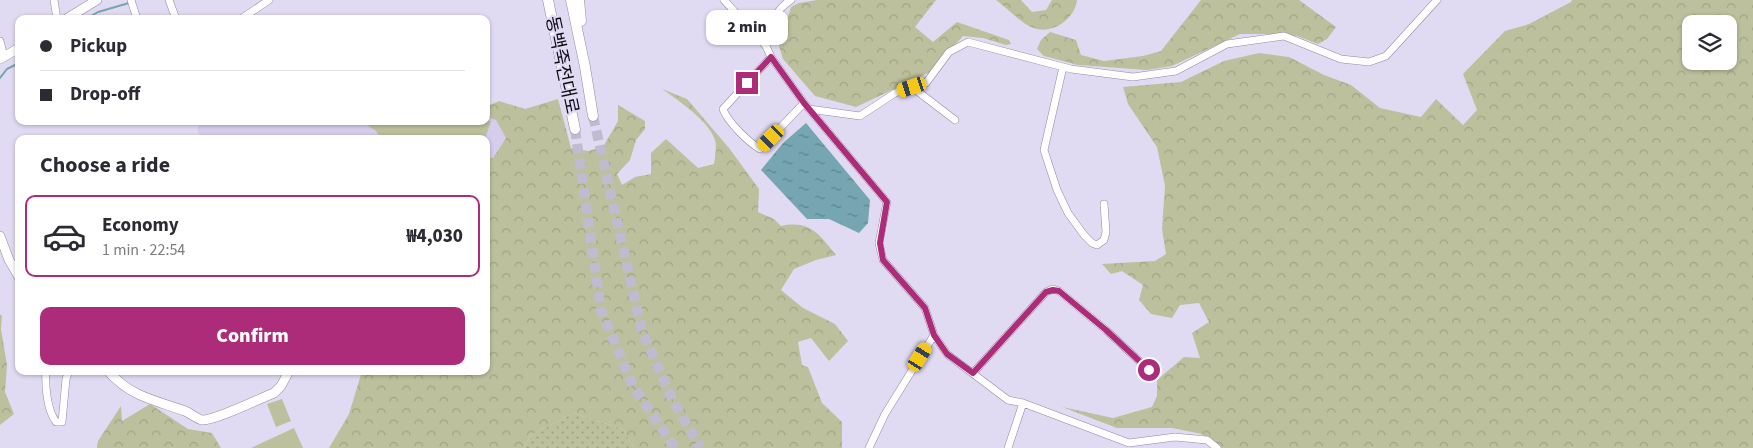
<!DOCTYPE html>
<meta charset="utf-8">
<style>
:root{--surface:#fff;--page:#f7f7f7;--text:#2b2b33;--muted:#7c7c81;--line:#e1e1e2;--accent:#ac2c7a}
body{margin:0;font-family:"Source Sans 3","Noto Sans KR",sans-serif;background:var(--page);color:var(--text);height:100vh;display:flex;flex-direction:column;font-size:19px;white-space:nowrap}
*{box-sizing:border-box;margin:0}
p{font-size:16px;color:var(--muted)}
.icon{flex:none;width:28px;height:28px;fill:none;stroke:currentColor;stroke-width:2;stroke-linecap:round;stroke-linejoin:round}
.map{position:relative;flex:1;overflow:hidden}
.side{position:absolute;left:15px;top:135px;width:475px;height:240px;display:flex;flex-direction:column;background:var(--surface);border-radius:10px;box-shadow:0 1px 4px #0004}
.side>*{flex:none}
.guide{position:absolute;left:15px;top:15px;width:475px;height:110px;border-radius:10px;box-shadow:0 1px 4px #0004;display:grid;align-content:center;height:110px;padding:0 25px;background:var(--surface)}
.controls{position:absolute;left:1682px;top:15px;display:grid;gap:10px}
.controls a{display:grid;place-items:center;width:55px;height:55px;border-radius:10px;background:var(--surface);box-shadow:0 1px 4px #0004;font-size:25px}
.end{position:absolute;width:22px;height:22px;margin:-11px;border:6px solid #ac2c7a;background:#fff;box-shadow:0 0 0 2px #fff}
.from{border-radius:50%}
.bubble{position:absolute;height:35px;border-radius:10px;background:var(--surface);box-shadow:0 1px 4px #0004;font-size:16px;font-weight:800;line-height:35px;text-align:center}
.car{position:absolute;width:15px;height:30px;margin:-15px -8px;border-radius:6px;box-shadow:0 0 4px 1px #0007;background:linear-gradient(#f5c518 24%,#345 0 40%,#f5c518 0 76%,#345 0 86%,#f5c518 0)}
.guide b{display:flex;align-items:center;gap:18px;height:48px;font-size:19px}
.guide b+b{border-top:1px solid var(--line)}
.guide i{width:12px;height:12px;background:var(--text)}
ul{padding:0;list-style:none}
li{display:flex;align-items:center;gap:15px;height:82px;margin:0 10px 8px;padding:0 15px;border:2px solid transparent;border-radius:10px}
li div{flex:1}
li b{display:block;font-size:19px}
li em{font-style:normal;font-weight:800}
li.on{border-color:var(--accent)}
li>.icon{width:45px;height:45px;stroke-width:1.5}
h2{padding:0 25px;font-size:22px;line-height:60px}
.button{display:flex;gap:10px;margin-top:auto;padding:10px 25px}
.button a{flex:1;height:58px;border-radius:10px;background:var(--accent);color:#fff;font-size:20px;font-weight:800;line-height:58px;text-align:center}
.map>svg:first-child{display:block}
</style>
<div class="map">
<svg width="1753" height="448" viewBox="0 0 1753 448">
<defs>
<pattern id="grass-dots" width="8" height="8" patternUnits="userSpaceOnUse" patternTransform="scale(1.25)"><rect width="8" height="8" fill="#bcc09c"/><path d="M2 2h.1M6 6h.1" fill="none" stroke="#a0a485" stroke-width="1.8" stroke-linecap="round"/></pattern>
<pattern id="forest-crowns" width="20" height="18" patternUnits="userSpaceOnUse" patternTransform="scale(1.25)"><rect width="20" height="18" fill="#bcc09c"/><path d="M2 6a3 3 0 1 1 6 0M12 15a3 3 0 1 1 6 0" fill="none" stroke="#a0a485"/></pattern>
<pattern id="water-ripples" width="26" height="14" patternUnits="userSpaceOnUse" patternTransform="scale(1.25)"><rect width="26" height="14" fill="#75a6b1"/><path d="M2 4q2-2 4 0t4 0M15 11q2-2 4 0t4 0" fill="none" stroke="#5e858f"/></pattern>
</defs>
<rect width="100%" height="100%" fill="#e1daf3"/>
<!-- built -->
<path fill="#d6ccec" d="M486 117 496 120 506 138 493 158 486 157V139H202L197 130 201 121H486Z"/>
<!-- grass -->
<path fill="url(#grass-dots)" d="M573 413 623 429 634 448H523L531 435Z"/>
<!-- forest -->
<path fill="url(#forest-crowns)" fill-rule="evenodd" d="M817 0H936L915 27 933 42 957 22 1009 40 1011 44 1006 45 983 38 963 36 930 72 856 107 815 96 783 59 779 46 791 7 799 3Z
M996 0H1021L1032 12 1046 10 1052 0H1077C1075 19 1052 35 1034 28 1023 25 1006 7 996 0Z
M1201 0H1299L1336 27 1327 39 1318 44 1297 36 1272 34H1240L1172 66 1147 70 1078 65 1044 56 1037 49 1041 40 1050 32 1076 40 1081 55 1104 61 1143 56 1161 51Z
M1572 0H1753V448H1222L1202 434 1172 428H1117L1062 407 1113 418 1152 407 1157 396V380L1184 357 1200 358 1192 333 1209 322 1199 303 1180 305 1172 318 1151 314 1139 300 1143 285 1122 271 1111 274 1102 264 1155 261 1166 254 1162 229 1165 186 1157 147 1128 104 1123 87 1181 82 1224 61 1259 53 1289 57 1324 75 1351 85 1380 108 1421 117 1436 99 1463 125 1477 110 1463 74 1505 31 1529 24 1571 2ZM1691 24H1729V61H1691Z
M662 89 687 99 729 148 759 189 758 212 774 219 781 226C810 220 819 234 836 255L816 260 794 269 781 290 803 308 835 324 848 341 829 361 811 338 798 342 802 365 808 367 822 403 842 422V448H634L623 429 573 413 531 435 523 448H329L349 414 362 371H486V157L493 158 506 138 496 120 486 117V107L499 101 525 109 558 99 571 148 588 151 603 147 618 121V105L645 121V129L636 140 630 160 617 174 622 185 635 177 651 174V153L666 139 698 168 714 164C715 157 717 147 715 140 709 121 678 100 662 89Z
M0 314 2 316 1 329 7 365 5 392 14 414 0 425Z
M150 404 188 429 212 433 221 448H97L98 441 121 406 122 421Z"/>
<!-- park -->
<path fill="#bcc09c" d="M361 121H491L485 139H381L376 131Z
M282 399 291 421 276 427 267 404Z
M294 428 303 448H251Z"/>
<!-- water -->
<path fill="url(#water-ripples)" d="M806 123 870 200 868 223 859 233 829 219H807L761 170 783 143Z"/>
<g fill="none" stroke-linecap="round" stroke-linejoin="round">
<!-- stream -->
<path stroke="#75a6b1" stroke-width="2" d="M86 19 98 12 129 3
M0 78 7 69 19 63"/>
<!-- secondary-tunnel -->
<path stroke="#c1bbd1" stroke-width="10" stroke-dasharray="10 5" stroke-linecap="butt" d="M593 116 642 331 674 403 701 448
M575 129 601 310 633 386 675 448"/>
<defs>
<path id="minor" d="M54 0 57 19
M131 0 137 19
M169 0 176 19
M724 0 766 46 771 57 804 103 887 202 879 243 883 260 925 308 934 335 947 354 1008 400 1023 403 1129 443 1175 437 1207 440 1217 448
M241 19 269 0
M0 41 4 57
M766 46C770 28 774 10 791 0
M771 57 723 109C727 121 748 142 760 149L804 103
M1063 67 1044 150 1057 190 1068 213 1084 235 1092 243 1097 245 1104 240 1106 232 1104 204
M912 87 955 120
M809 109 860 116 895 93 926 83 949 52 968 42 1071 69 1133 77 1176 71 1227 44 1284 36 1341 59 1369 62 1386 56 1437 0
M46 371C45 386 47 410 56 422H62L66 379 69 371
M973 373 1046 292 1053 289 1059 291 1106 330 1149 370
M869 448 885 414 934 335
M1008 448 1023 403"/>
<path id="tertiary" d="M66 19 97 0
M0 59 19 48
M0 236 9 260 19 277
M108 371C131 397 154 400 185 411 190 413 197 419 202 420 214 421 261 398 274 393L281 386 289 371"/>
<path id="secondary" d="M548 0 575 129
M571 0 585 67 593 116
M579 0 581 21"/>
</defs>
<!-- minor casing -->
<use href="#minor" stroke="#9089a0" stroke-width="8"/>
<!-- tertiary casing -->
<use href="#tertiary" stroke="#9089a0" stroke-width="10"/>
<!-- secondary casing -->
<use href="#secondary" stroke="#9089a0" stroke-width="11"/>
<!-- minor -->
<use href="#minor" stroke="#fff" stroke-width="7"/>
<!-- tertiary -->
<use href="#tertiary" stroke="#fff" stroke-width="9"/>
<!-- secondary -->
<use href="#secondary" stroke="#fff" stroke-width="10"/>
</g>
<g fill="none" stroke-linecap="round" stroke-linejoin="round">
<!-- route -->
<path stroke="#ac2c7a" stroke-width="6" d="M747 83 771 57 804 103 887 202 880 243 883 260 925 308 934 335 947 354 973 373 1046 292 1053 290 1059 291 1106 330 1149 370"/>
</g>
<g text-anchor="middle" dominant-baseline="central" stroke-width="4.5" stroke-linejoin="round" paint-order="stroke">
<!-- street labels -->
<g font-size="18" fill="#0d0a12" stroke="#e1daf3">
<text transform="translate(562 65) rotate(78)">동백죽전대로</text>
</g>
</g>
</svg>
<div class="controls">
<a><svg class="icon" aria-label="layers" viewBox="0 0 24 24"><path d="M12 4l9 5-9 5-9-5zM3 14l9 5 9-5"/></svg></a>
</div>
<i class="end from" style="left:1149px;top:370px"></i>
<i class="end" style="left:747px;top:83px"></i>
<div class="bubble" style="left:706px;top:10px;width:82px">2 min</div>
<i class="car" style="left:912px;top:87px;rotate:252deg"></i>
<i class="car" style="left:771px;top:138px;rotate:224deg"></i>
<i class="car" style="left:920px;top:357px;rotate:32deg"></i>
<div class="guide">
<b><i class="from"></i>Pickup</b>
<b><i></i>Drop-off</b>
</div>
<section class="side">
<h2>Choose a ride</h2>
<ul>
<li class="on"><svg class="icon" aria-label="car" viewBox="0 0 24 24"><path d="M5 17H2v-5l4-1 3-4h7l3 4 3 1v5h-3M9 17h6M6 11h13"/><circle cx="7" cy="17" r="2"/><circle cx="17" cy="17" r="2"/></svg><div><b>Economy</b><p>1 min · 22:54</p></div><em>₩4,030</em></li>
</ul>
<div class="button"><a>Confirm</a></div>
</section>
</div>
